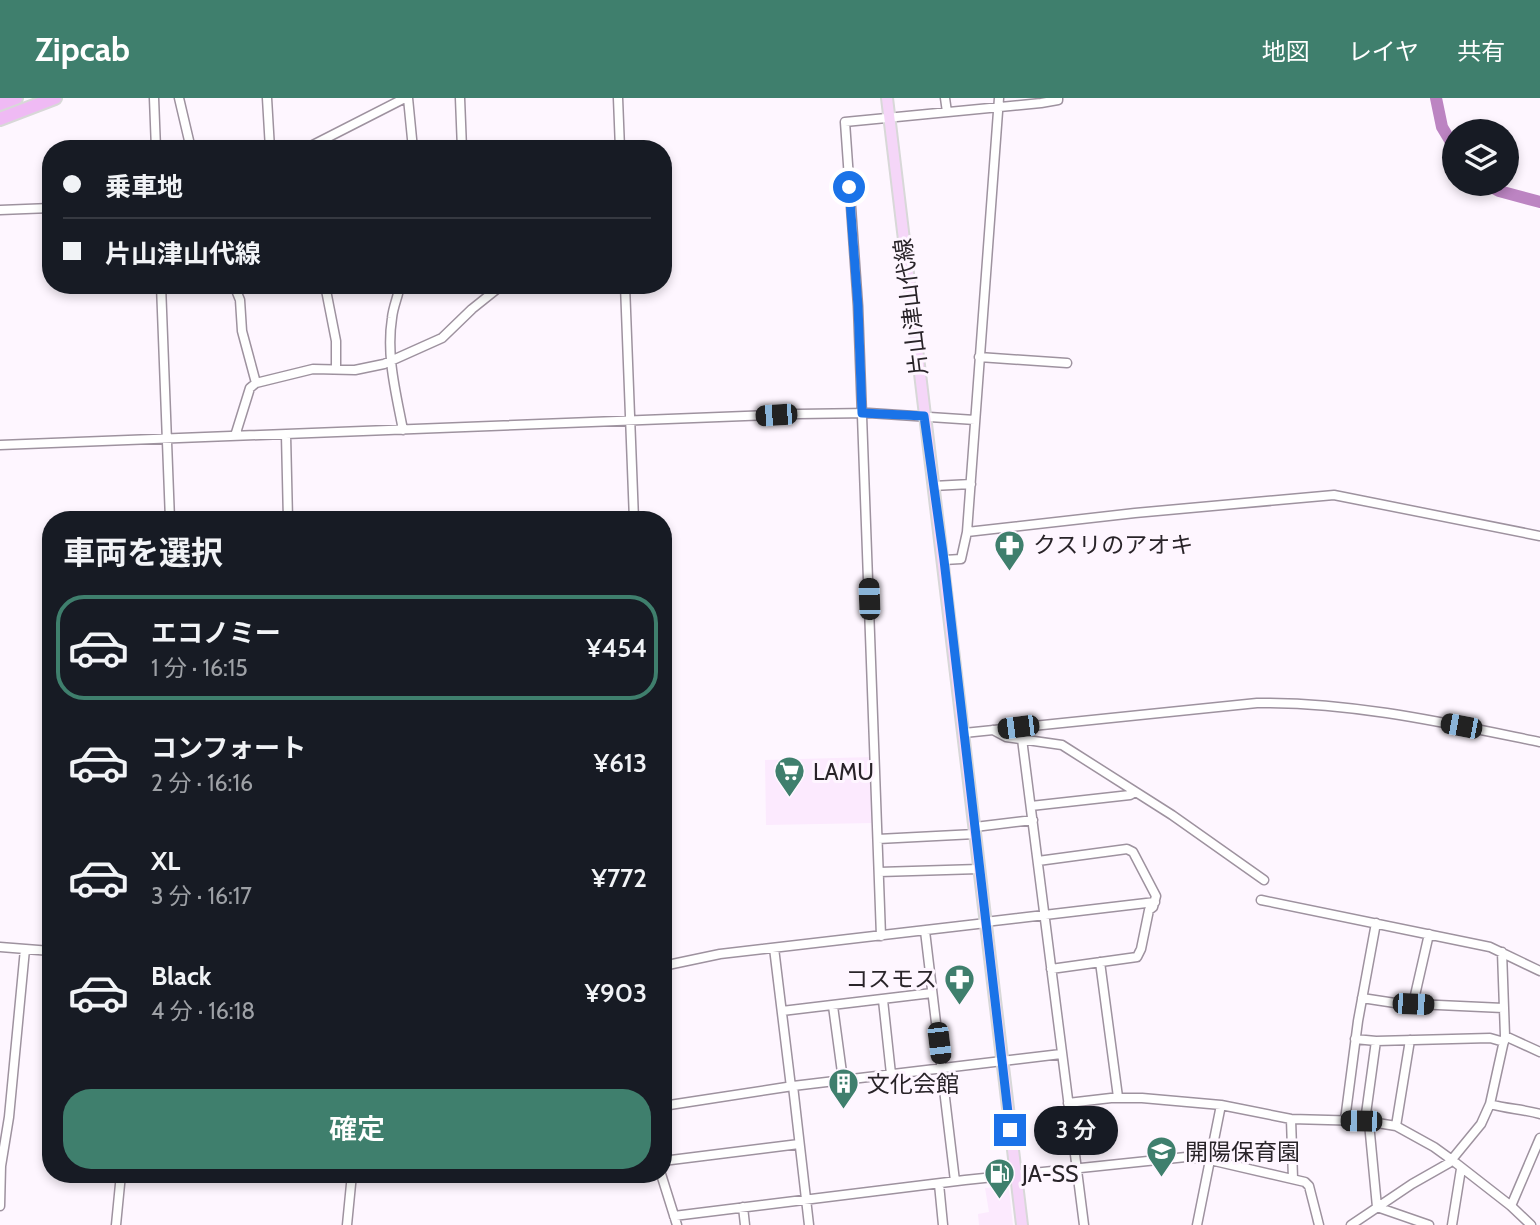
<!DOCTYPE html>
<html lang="ja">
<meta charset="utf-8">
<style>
:root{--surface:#171b24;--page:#20242c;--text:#f1f3f6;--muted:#9ea1a6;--line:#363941;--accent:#3f7f6d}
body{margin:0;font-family:Cabin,"Noto Sans JP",sans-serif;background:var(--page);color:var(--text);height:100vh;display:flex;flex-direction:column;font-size:26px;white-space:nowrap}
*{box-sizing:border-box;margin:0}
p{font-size:23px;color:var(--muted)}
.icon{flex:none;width:38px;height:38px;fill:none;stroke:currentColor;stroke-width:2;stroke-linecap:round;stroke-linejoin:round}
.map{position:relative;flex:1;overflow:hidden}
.drawer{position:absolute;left:42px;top:413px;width:630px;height:672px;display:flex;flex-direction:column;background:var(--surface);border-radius:28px;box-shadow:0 4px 10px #0003}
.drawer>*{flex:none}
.hud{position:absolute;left:42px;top:42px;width:630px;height:154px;border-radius:28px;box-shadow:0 4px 10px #0003;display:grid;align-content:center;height:154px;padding:0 21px;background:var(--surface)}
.fabs{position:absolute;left:1442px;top:21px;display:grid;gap:14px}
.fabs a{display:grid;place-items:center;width:77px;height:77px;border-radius:50%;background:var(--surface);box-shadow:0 4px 10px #0003;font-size:35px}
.end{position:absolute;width:32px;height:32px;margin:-16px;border:9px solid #1a73e8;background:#fff;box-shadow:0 0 0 4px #fff}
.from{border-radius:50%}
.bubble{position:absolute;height:49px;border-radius:24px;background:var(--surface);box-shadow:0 4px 10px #0003;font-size:23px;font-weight:600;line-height:49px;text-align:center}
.car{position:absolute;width:21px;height:42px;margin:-21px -10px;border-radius:9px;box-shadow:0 0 5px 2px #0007;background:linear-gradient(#222 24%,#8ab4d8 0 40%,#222 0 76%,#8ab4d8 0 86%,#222 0)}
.hud b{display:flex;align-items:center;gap:24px;height:66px;font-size:26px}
.hud b+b{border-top:2px solid var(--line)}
.hud i{width:18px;height:18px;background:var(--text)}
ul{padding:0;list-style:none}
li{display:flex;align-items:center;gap:21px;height:105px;margin:0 14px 10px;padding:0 7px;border:4px solid transparent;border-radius:28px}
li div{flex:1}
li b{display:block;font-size:26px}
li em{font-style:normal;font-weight:600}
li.current{border-color:var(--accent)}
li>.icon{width:63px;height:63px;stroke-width:1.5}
h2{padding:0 21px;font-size:32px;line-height:84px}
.primary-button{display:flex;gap:14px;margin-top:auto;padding:14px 21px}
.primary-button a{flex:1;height:80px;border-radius:28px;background:var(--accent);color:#fff;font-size:28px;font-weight:600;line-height:80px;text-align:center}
header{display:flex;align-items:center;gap:42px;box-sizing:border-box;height:98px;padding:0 35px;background:var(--accent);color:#fff}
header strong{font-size:33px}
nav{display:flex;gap:38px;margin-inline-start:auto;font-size:24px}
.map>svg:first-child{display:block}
</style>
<header>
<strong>Zipcab</strong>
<nav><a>地図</a><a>レイヤ</a><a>共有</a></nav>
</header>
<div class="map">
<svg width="1540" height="1127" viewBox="0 0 1540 1127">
<rect width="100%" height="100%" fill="#fef6ff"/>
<!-- built -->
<path fill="#fceafe" d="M872 659 874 725 766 727 765 662Z
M1005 1088 1009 1091 1013 1127H979L978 1116 989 1114 985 1090Z"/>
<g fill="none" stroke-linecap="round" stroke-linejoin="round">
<!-- river -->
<path stroke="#bc84c2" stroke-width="12" d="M1436 0 1442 29 1454 49
M1486 86 1499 93 1540 104"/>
<defs>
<path id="minor" d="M154 0 156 51
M179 0 191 51
M267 0 270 51
M408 0 413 51
M460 0 462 51
M618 0 620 51
M945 0 947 14
M156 49 307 50 405 0
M0 112 51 110
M161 187 170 422
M234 187 240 202 242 233 256 285
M325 187 336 243V271
M400 187C398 199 393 209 392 220 386 258 396 295 403 332
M625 187 634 422
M979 259 1067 265
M286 337 288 422
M235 338 250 290 256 285 313 271 355 272 384 266 442 240 472 211 502 187
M0 347 798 316 869 315 975 322
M933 388 971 386
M967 434 1135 415 1334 397 1540 438
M944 462 961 461 967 434 999 0
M993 632 1006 639 1062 647 1172 717 1264 782
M964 635 1257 605C1353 604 1446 625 1540 644
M1022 641 1084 1127
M1031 708 1130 697 1135 694
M975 729 1033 722
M878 741 975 736
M1038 763 1127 751 1133 754 1156 798 1153 809 1149 812 1141 851 1137 859 1051 871
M879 774 979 771
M1261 802 1490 849 1540 873
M985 824 1155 804
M925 833 955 1083
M881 838 858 208 845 24 1041 5 1058 2V0
M0 849 51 853
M774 850 791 989
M1100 864 1118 999
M663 868 720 856 986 825
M1362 900 1395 905 1503 910
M883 902 891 976
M1413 906 1429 836
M833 908 843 982
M782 913 932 895
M1505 938 1540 954
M1355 941 1376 943 1490 940 1504 944
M793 988 809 1127
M1068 1005 1111 1000H1142L1221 1007 1291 1021 1365 1023 1396 1028 1434 1049 1452 1062 1511 1108 1531 1127
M1490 1006C1507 1011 1523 1011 1540 1016
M663 1008 793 988 1061 956
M1291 1021 1293 1081
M1345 1022 1358 923 1376 825
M1365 1023 1376 943
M1369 1025 1377 1109
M1396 1028 1410 942
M663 1063 799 1046
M661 1076 677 1127
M939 1086 943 1127
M0 1108 1 1068 9 1019 25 851
M1511 1108 1540 1040
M743 1109 745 1127
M1377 1109 1429 1127
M674 1118 965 1082 1186 1059 1210 1062 1305 1084 1309 1088 1319 1127
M116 1127 121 1076
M347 1127 352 1076
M1197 1127 1221 1007
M1351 1127 1412 1086 1449 1065 1481 1026 1490 1006 1505 938 1502 854
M1452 1127 1461 1071"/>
<path id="major" d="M887 0 1022 1127"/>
<path id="highway" d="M0 6 16 0
M0 21 55 0"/>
</defs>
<!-- minor casing -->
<use href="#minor" stroke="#9e929f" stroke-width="11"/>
<!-- major casing -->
<use href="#major" stroke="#d8d8d8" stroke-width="14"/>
<!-- highway casing -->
<use href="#highway" stroke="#d8d8d8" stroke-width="16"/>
<!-- minor -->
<use href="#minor" stroke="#fff" stroke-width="8"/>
<!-- major -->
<use href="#major" stroke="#f5d6f8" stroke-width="10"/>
<!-- highway -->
<use href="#highway" stroke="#efbaf4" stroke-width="12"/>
</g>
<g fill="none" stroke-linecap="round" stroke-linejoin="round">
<!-- route -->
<path stroke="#1a73e8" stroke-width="9" d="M849 89 858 208 862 315 924 318 944 462 1010 1032"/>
</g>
<!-- icons -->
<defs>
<symbol id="pharmacy-pin" viewBox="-11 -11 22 30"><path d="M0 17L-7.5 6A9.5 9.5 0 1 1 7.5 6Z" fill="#3f7f6d" stroke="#fef6ff"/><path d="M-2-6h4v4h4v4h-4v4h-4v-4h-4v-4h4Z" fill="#fff"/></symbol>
<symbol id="supermarket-pin" viewBox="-11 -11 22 30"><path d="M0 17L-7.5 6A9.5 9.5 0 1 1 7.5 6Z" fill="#3f7f6d" stroke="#fef6ff"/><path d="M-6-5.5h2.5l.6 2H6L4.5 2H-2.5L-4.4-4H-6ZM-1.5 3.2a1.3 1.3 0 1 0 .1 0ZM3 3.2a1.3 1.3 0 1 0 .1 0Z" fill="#fff"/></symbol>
<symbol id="building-pin" viewBox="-11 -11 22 30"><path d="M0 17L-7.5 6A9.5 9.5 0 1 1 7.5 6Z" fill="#3f7f6d" stroke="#fef6ff"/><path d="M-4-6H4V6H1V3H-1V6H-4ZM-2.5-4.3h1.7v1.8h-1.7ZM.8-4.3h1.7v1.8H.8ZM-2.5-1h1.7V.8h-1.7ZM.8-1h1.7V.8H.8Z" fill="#fff"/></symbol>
<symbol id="school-pin" viewBox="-11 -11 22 30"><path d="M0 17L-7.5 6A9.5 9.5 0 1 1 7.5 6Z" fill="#3f7f6d" stroke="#fef6ff"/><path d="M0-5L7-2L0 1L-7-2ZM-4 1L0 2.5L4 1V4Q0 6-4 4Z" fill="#fff"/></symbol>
<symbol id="fuel-pin" viewBox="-11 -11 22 30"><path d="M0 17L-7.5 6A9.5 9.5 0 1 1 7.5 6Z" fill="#3f7f6d" stroke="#fef6ff"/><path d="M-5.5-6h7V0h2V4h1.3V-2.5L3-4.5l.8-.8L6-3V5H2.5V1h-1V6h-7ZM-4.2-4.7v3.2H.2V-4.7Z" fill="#fff"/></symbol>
</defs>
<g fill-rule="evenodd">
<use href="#pharmacy-pin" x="992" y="430" width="35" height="47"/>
<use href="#supermarket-pin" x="772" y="656" width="35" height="47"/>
<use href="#pharmacy-pin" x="942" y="864" width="35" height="47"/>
<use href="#building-pin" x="826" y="968" width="35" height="47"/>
<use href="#school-pin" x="1144" y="1036" width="35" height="47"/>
<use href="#fuel-pin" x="982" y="1058" width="35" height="47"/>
</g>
<g text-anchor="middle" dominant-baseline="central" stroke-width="6" stroke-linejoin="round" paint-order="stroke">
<!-- street labels -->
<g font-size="23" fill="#292429" stroke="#fef6ff">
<text transform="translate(911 209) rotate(-97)">片山津山代線</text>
</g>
<!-- poi labels -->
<g font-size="23" fill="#292429" stroke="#fef6ff" text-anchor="start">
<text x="1033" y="447">クスリのアオキ</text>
<text x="813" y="674">LAMU</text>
<text x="937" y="881" text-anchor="end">コスモス</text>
<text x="867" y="986">文化会館</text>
<text x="1185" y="1054">開陽保育園</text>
<text x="1022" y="1076">JA-SS</text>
</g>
</g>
</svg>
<div class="fabs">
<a><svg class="icon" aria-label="layers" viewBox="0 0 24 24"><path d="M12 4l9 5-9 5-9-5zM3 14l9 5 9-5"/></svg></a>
</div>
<i class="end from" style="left:849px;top:89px"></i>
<i class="end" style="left:1010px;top:1032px"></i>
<div class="bubble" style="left:1034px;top:1008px;width:84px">3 分</div>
<i class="car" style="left:776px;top:317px;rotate:266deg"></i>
<i class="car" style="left:869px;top:501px;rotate:358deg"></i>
<i class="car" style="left:1461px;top:628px;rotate:281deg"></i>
<i class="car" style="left:1018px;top:629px;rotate:263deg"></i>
<i class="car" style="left:1413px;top:906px;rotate:92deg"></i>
<i class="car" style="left:939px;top:945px;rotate:173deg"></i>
<i class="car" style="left:1361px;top:1023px;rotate:271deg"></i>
<div class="hud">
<b><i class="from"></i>乗車地</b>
<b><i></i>片山津山代線</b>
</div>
<section class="drawer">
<h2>車両を選択</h2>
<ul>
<li class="current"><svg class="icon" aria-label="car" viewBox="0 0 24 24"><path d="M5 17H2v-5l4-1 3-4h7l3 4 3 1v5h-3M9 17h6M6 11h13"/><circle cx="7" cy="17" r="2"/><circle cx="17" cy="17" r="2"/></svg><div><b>エコノミー</b><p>1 分 · 16:15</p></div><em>¥454</em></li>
<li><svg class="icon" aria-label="car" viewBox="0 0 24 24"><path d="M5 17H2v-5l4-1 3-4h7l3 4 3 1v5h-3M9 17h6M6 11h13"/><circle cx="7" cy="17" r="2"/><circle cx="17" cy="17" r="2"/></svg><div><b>コンフォート</b><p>2 分 · 16:16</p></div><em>¥613</em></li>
<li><svg class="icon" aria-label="car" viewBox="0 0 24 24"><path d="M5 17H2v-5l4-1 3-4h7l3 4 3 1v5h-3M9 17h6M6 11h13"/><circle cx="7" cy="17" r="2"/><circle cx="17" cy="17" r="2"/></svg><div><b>XL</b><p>3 分 · 16:17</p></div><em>¥772</em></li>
<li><svg class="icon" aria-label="car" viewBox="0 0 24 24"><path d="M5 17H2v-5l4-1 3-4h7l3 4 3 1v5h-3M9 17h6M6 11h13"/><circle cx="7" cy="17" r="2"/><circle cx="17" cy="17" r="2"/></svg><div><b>Black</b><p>4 分 · 16:18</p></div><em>¥903</em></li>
</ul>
<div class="primary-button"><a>確定</a></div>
</section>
</div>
